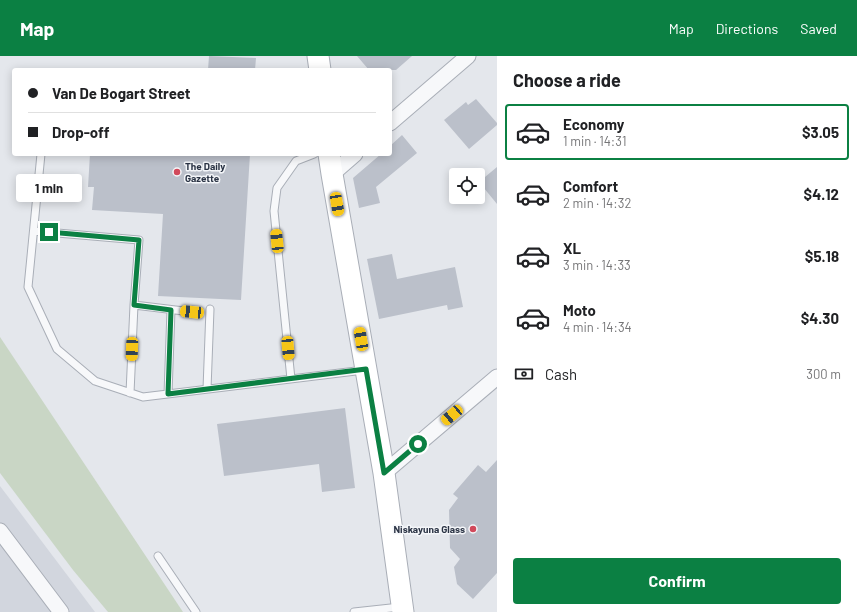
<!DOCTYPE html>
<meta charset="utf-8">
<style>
:root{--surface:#fff;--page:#f6f6f6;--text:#202124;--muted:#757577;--line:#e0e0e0;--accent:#0b8043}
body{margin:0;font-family:Barlow,sans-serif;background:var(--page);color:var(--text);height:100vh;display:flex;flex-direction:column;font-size:15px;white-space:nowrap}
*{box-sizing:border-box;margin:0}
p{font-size:13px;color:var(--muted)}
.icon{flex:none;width:22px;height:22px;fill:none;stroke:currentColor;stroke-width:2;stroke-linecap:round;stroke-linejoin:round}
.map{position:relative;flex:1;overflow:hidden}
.details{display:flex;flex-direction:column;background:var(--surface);width:360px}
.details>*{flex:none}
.guide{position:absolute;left:12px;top:12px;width:380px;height:88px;border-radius:4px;box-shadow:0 2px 10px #0003;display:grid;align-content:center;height:88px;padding:0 16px;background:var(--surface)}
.tools{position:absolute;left:449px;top:112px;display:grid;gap:8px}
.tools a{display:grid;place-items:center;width:36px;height:36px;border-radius:4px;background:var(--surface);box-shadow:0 2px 10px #0003;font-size:20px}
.end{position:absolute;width:18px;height:18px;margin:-9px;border:5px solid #0b8043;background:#fff;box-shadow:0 0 0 2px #fff}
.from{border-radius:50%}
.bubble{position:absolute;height:28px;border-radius:4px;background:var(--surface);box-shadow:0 2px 10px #0003;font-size:13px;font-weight:700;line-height:28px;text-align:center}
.car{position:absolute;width:12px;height:24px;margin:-12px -6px;border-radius:5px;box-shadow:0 0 3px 1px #0007;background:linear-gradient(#f5c518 24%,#345 0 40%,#f5c518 0 76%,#345 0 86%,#f5c518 0)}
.guide b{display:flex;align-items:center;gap:14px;height:38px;font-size:15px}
.guide b+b{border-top:1px solid var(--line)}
.guide i{width:10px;height:10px;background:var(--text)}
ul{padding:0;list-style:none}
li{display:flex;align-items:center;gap:12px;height:56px;margin:0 8px 6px;padding:0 8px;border:2px solid transparent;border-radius:4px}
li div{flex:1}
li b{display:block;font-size:15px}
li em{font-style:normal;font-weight:700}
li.selected{border-color:var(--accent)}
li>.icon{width:36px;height:36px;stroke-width:1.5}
h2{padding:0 16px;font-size:18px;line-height:48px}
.pay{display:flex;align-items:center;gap:10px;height:44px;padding:0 16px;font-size:15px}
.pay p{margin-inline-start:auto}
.action{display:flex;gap:8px;margin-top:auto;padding:8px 16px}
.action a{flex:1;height:46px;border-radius:4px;background:var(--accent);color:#fff;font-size:16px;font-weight:700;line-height:46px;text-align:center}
header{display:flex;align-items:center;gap:24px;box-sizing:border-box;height:56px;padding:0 20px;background:var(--accent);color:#fff}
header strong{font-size:19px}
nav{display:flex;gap:22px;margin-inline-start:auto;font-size:14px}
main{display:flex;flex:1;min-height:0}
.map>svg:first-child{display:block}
</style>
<header>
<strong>Map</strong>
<nav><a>Map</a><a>Directions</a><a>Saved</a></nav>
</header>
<main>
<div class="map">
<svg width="497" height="556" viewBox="0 0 497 556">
<rect width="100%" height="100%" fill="#e4e7ec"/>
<!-- built -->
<path fill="#d2d6de" d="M0 430 95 556H0Z"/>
<!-- green -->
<path fill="#c9d6c5" d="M0 281 183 556H108L73 514 0 417Z"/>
<!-- building -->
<path fill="#bbc0ca" d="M209 0 256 2 255 14H208Z
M357 0H412L396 14H369Z
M476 43 497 67V69L469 93 444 64 466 46 468 49Z
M402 79 417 97 376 131 380 147 359 152 353 122 381 98H390V90Z
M90 98H250L241 244 158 240 163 158 92 154 94 131H88Z
M497 111V148L479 126Z
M392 198 397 223 455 211 463 251 448 254 447 249 379 263 367 203Z
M345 352 355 432 322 436 319 408 224 420 217 368Z
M497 404V517L473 543 457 528 454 511 460 503 450 492 449 454 458 442 453 438 478 409 486 416Z"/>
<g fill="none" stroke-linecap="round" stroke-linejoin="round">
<defs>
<path id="lane" d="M41 98 28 231 57 293 95 325 143 341 364 314
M34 175 139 184 134 249 130 337
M134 249 192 256
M291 323 274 155 277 132 296 105 314 98
M207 333 210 253
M168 338 171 254
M158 500 196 556
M354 556 400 551"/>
<path id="street" d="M390 67 468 0
M332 118 355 98
M384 417 497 321
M0 475 61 556"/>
<path id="secondary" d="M318 0 320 14
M329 98 332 118 384 417 403 556"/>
</defs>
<!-- lane casing -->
<use href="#lane" stroke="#a9aeb7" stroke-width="9"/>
<!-- street casing -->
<use href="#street" stroke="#a9aeb7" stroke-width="17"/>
<!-- secondary casing -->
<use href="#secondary" stroke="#a9aeb7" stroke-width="23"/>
<!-- lane -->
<use href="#lane" stroke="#f7f8fa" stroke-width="7"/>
<!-- street -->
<use href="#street" stroke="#f7f8fa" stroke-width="15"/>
<!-- secondary -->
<use href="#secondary" stroke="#fff" stroke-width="21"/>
</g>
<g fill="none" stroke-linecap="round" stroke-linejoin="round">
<!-- route -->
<path stroke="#0b8043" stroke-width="5" d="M49 176 139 184 134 249 171 254 168 338 366 313 384 417 418 388"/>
</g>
<!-- markers -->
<g fill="#d1495b" stroke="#f4f6f9" stroke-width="1.5">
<circle cx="177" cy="116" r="4"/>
<circle cx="473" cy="473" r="4"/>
</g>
<g text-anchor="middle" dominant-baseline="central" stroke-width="3" stroke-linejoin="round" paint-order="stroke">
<!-- poi labels -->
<g font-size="10" font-weight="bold" fill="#2b3445" stroke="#f4f6f9" text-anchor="start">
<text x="185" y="110">The Daily<tspan x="185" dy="12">Gazette</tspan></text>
<text x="465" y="473" text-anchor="end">Niskayuna Glass</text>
</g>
</g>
</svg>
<div class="tools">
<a><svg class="icon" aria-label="locate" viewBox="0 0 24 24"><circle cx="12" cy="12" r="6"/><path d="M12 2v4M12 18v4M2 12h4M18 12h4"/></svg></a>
</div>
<i class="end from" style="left:418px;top:388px"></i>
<i class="end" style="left:49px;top:176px"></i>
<div class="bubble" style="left:16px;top:118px;width:66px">1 min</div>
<i class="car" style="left:337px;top:148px;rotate:170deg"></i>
<i class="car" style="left:277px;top:185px;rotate:354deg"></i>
<i class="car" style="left:192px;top:256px;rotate:276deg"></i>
<i class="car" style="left:361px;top:283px;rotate:350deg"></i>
<i class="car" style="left:288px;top:292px;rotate:175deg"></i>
<i class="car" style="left:132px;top:293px;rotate:182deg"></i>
<i class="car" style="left:452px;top:359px;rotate:230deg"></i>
<div class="guide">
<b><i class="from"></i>Van De Bogart Street</b>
<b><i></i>Drop-off</b>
</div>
</div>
<section class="details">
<h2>Choose a ride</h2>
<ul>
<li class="selected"><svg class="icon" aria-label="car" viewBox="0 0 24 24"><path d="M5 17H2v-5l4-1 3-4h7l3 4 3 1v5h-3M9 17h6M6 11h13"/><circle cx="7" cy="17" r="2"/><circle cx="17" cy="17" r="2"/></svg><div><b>Economy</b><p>1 min · 14:31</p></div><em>$3.05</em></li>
<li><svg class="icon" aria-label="car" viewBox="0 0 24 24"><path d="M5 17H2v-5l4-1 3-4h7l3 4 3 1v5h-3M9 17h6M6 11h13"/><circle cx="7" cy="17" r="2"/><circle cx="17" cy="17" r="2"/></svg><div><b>Comfort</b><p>2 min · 14:32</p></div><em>$4.12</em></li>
<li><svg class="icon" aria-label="car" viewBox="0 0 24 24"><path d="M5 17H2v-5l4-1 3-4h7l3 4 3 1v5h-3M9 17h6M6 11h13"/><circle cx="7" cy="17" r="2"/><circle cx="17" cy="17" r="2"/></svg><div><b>XL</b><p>3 min · 14:33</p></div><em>$5.18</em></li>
<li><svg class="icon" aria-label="car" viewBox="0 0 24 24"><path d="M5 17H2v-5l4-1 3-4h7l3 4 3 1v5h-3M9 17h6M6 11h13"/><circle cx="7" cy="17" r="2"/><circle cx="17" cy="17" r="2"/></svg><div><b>Moto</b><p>4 min · 14:34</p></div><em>$4.30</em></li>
</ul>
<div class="pay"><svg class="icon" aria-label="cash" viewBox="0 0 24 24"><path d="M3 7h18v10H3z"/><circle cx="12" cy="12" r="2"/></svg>Cash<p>300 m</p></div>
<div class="action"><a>Confirm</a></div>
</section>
</main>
